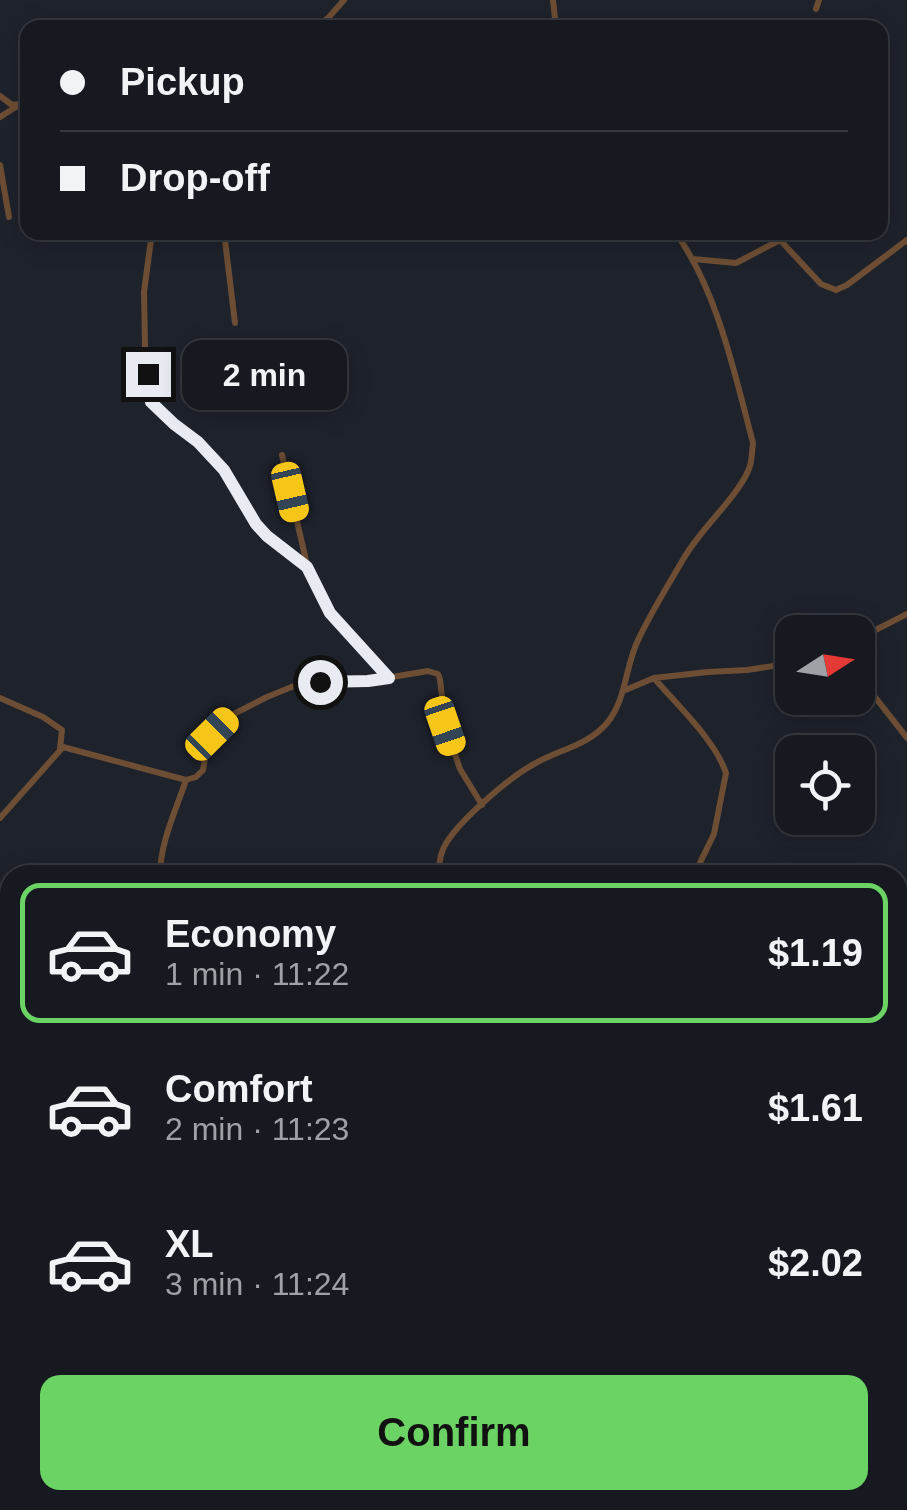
<!DOCTYPE html>
<meta charset="utf-8">
<style>
:root{--surface:#161a20;--page:#1f2329;--text:#f1f3f6;--muted:#9ea1a5;--line:#35383e;--accent:#6ad363}
body{margin:0;font-family:Arial,sans-serif;background:var(--page);color:var(--text);height:100vh;display:flex;flex-direction:column;font-size:38px;white-space:nowrap}
*{box-sizing:border-box;margin:0}
p{font-size:32px;color:var(--muted)}
.icon{flex:none;width:55px;height:55px;fill:none;stroke:currentColor;stroke-width:2;stroke-linecap:round;stroke-linejoin:round}
.map{position:relative;flex:1;overflow:hidden}
.details{position:absolute;left:0px;top:865px;width:908px;height:645px;display:flex;flex-direction:column;background:var(--surface);border-radius:30px 30px 0 0;box-shadow:0 5px 25px #0003,0 0 0 2px var(--line)}
.details>*{flex:none}
.top-card{position:absolute;left:20px;top:20px;width:868px;height:220px;border-radius:20px;box-shadow:0 5px 25px #0003,0 0 0 2px var(--line);display:grid;align-content:center;height:220px;padding:0 40px;background:var(--surface)}
.needle{width:65px;rotate:78deg}
.tools{position:absolute;left:775px;top:615px;display:grid;gap:20px}
.tools a{display:grid;place-items:center;width:100px;height:100px;border-radius:20px;background:var(--surface);box-shadow:0 5px 25px #0003,0 0 0 2px var(--line);font-size:50px}
.end{position:absolute;width:45px;height:45px;margin:-22px;border:12px solid #e8ebf2;background:#111;box-shadow:0 0 0 5px #111}
.from{border-radius:50%}
.bubble{position:absolute;height:70px;border-radius:20px;background:var(--surface);box-shadow:0 5px 25px #0003,0 0 0 2px var(--line);font-size:32px;font-weight:800;line-height:70px;text-align:center}
.car{position:absolute;width:30px;height:60px;margin:-30px -15px;border-radius:12px;box-shadow:0 0 8px 2px #0007;background:linear-gradient(#f5c518 24%,#345 0 40%,#f5c518 0 76%,#345 0 86%,#f5c518 0)}
.top-card b{display:flex;align-items:center;gap:35px;height:95px;font-size:38px}
.top-card b+b{border-top:2px solid var(--line)}
.top-card i{width:25px;height:25px;background:var(--text)}
ul{padding:18px 0 0;list-style:none}
li{display:flex;align-items:center;gap:30px;height:140px;margin:0 20px 15px;padding:0 20px;border:5px solid transparent;border-radius:20px}
li div{flex:1}
li b{display:block;font-size:38px}
li em{font-style:normal;font-weight:800}
li.current{border-color:var(--accent)}
li>.icon{width:90px;height:90px;stroke-width:1.5}
.button{display:flex;gap:20px;margin-top:auto;padding:20px 40px}
.button a{flex:1;height:115px;border-radius:20px;background:var(--accent);color:#111;font-size:40px;font-weight:800;line-height:115px;text-align:center}
.map>svg:first-child{display:block}
</style>
<div class="map">
<svg width="907" height="1510" viewBox="0 0 907 1510">
<rect width="100%" height="100%" fill="#1e222b"/>
<g fill="none" stroke-linecap="round" stroke-linejoin="round">
<!-- minor -->
<path stroke="#6d4e34" stroke-width="6" d="M553 0 556 28
M816 9 819 0
M315 28 329 17 344 0
M0 96 12 105 28 103
M0 117 19 105
M0 165 9 217
M152 232 144 292 145 346 151 402 174 424 199 441 224 470 256 524 267 536 307 567 330 613 389 677
M224 232 235 323
M693 259 736 263 780 240 821 284 836 290 847 285 907 240
M282 455 307 565
M858 639 907 614
M654 678C677 705 715 740 726 773L714 834 694 875
M858 680 875 697 907 738
M623 691 654 678 708 672 747 670 792 663
M0 698 43 717 62 730 60 748
M0 818 63 747 186 780 196 777 203 770 208 741 212 734 226 718 267 697 294 686 320 682 368 681 428 671 438 674 440 679 445 725 460 769 482 805
M160 875C160 843 176 810 186 780
M420 875 438 872
M439 875C439 868 439 859 442 852 450 827 510 777 534 764 558 750 589 745 607 723 627 699 625 665 639 638 652 611 668 585 684 558 700 529 741 494 750 466 752 459 752 450 753 443 735 375 717 289 675 232
M0 911 10 909
M0 965 10 949
M898 1220 907 1223
M0 1294 10 1293
M898 1350 907 1351
M772 1500 776 1510
M285 1510H307
M449 1510 463 1500
M525 1510 529 1500
M609 1510 626 1500"/>
</g>
<g fill="none" stroke-linecap="round" stroke-linejoin="round">
<!-- route -->
<path stroke="#e8ebf2" stroke-width="12" d="M148 374 151 402 174 424 198 442 224 470 256 524 267 536 307 567 330 613 389 678 368 681 320 682"/>
</g>
</svg>
<div class="tools">
<a><svg class="needle" viewBox="-14 -14 28 28"><path d="M0-13l5 13h-10z" fill="#e53935"/><path d="M0 13l5-13h-10z" fill="#9ea1a5"/></svg></a>
<a><svg class="icon" aria-label="locate" viewBox="0 0 24 24"><circle cx="12" cy="12" r="6"/><path d="M12 2v4M12 18v4M2 12h4M18 12h4"/></svg></a>
</div>
<i class="end from" style="left:320px;top:682px"></i>
<i class="end" style="left:148px;top:374px"></i>
<div class="bubble" style="left:182px;top:340px;width:165px">2 min</div>
<i class="car" style="left:290px;top:492px;rotate:167deg"></i>
<i class="car" style="left:445px;top:726px;rotate:161deg"></i>
<i class="car" style="left:212px;top:734px;rotate:45deg"></i>
<div class="top-card">
<b><i class="from"></i>Pickup</b>
<b><i></i>Drop-off</b>
</div>
<section class="details">
<ul>
<li class="current"><svg class="icon" aria-label="car" viewBox="0 0 24 24"><path d="M5 17H2v-5l4-1 3-4h7l3 4 3 1v5h-3M9 17h6M6 11h13"/><circle cx="7" cy="17" r="2"/><circle cx="17" cy="17" r="2"/></svg><div><b>Economy</b><p>1 min · 11:22</p></div><em>$1.19</em></li>
<li><svg class="icon" aria-label="car" viewBox="0 0 24 24"><path d="M5 17H2v-5l4-1 3-4h7l3 4 3 1v5h-3M9 17h6M6 11h13"/><circle cx="7" cy="17" r="2"/><circle cx="17" cy="17" r="2"/></svg><div><b>Comfort</b><p>2 min · 11:23</p></div><em>$1.61</em></li>
<li><svg class="icon" aria-label="car" viewBox="0 0 24 24"><path d="M5 17H2v-5l4-1 3-4h7l3 4 3 1v5h-3M9 17h6M6 11h13"/><circle cx="7" cy="17" r="2"/><circle cx="17" cy="17" r="2"/></svg><div><b>XL</b><p>3 min · 11:24</p></div><em>$2.02</em></li>
</ul>
<div class="button"><a>Confirm</a></div>
</section>
</div>
